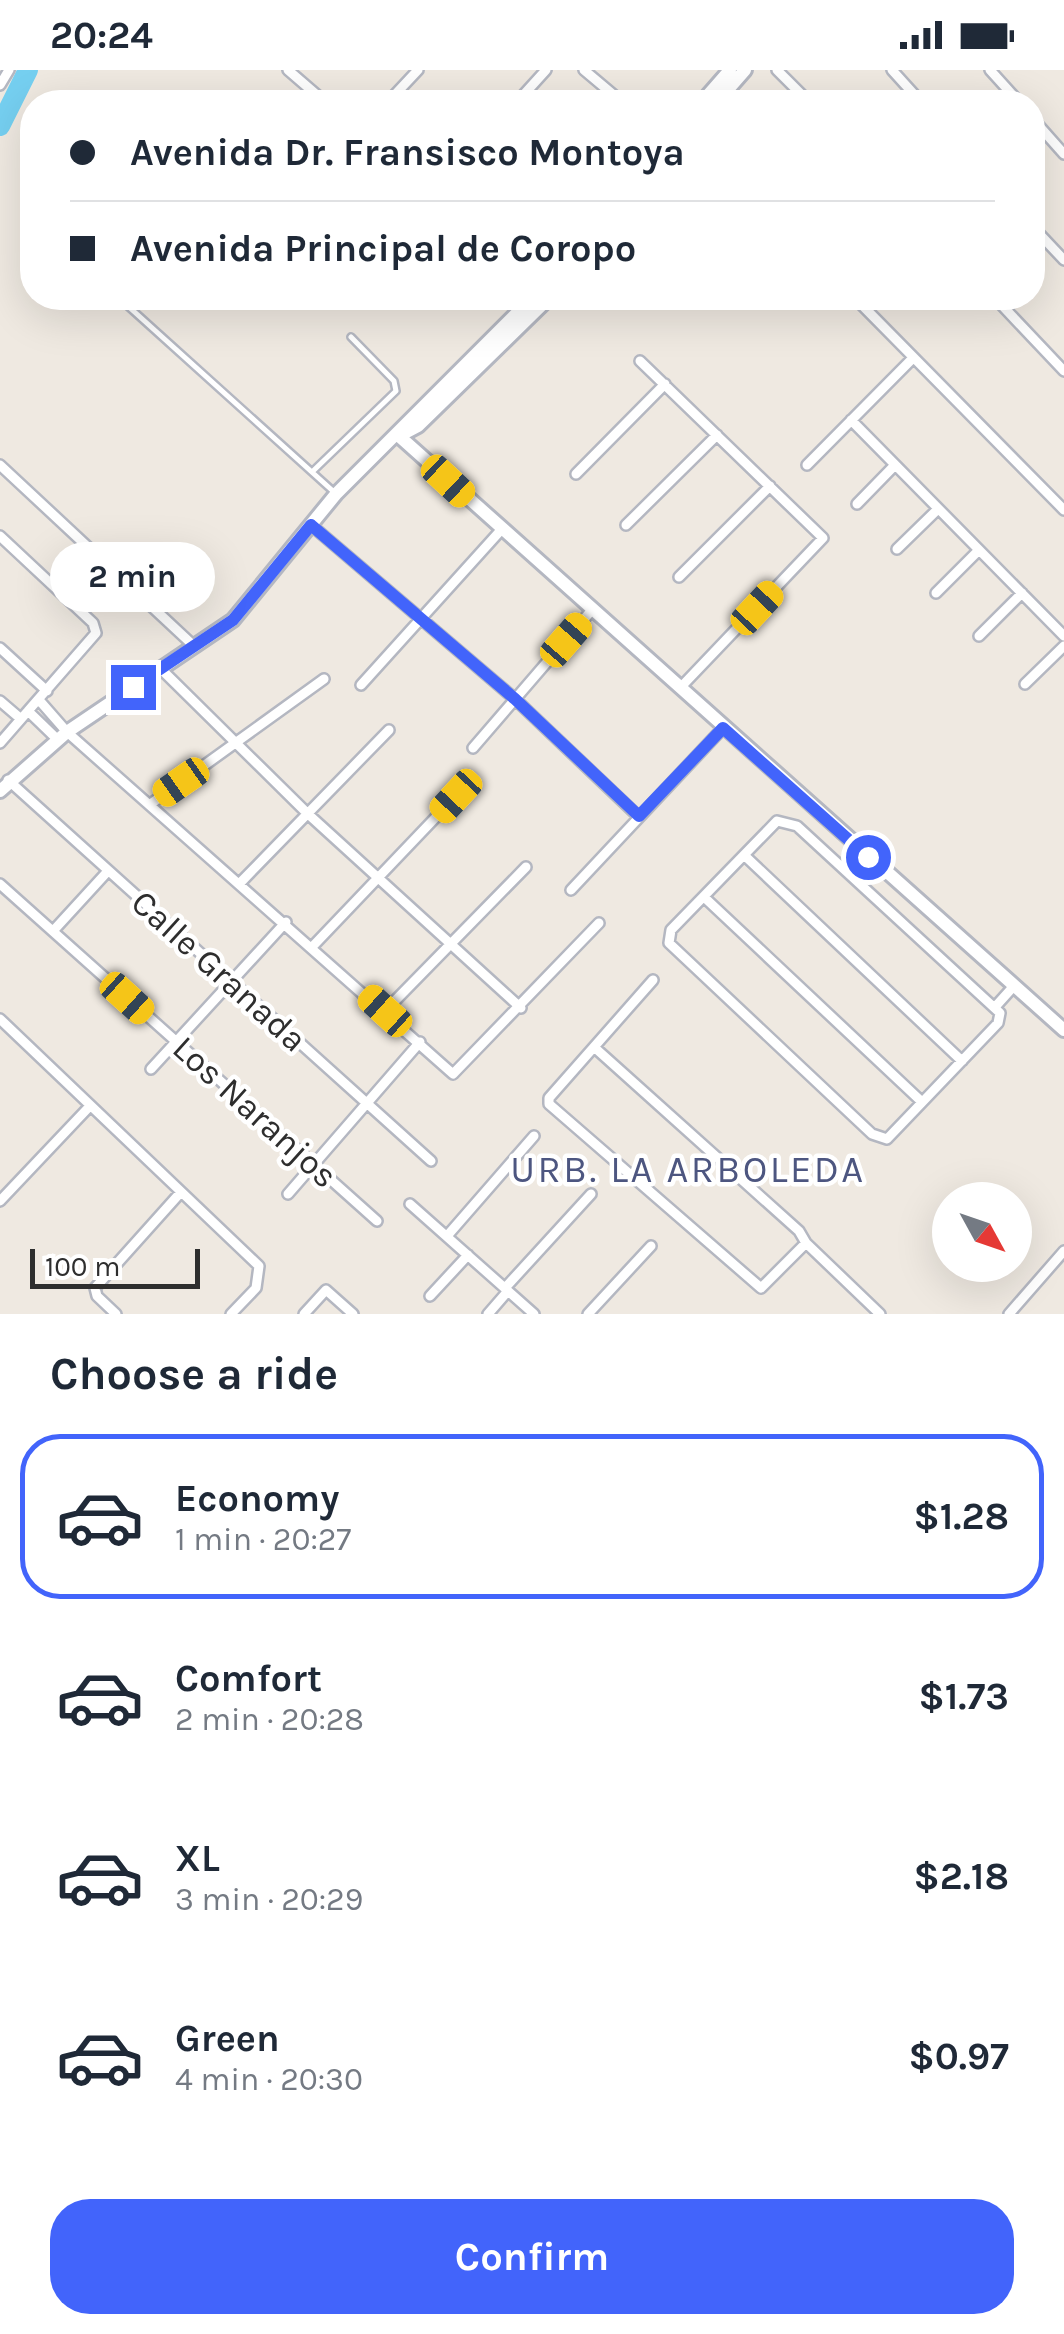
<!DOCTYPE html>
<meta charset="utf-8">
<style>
:root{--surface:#fff;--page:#f6f6f7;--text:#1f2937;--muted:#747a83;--line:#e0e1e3;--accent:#4264fb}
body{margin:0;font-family:Karla,sans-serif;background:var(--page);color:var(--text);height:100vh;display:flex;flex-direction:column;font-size:38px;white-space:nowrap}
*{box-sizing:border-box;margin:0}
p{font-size:32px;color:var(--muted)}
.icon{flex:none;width:55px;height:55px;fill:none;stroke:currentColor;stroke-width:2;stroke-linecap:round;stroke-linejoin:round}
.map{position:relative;height:1244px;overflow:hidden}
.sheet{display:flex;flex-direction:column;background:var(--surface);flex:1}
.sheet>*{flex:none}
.guide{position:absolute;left:20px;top:20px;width:1025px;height:220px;border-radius:40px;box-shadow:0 10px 40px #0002;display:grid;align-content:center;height:220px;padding:0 50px;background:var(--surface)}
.needle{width:65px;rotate:130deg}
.controls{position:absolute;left:932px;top:1112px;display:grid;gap:20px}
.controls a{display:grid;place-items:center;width:100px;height:100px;border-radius:50%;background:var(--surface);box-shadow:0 10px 40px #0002;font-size:50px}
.scale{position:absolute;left:30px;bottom:25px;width:170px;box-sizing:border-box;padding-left:10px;border:5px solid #2e2e2e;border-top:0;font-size:28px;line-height:35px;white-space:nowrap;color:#2e2e2e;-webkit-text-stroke:8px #fff;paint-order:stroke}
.end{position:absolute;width:45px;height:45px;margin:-22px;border:12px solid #4264fb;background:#fff;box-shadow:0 0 0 5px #fff}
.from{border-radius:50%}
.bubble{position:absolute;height:70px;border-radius:35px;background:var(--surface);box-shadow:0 10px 40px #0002;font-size:32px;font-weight:700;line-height:70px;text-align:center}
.car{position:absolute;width:30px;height:60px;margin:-30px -15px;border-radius:12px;box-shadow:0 0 8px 2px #0007;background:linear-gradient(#f5c518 24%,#345 0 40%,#f5c518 0 76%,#345 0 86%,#f5c518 0)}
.guide b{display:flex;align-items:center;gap:35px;height:95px;font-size:38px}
.guide b+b{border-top:2px solid var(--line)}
.guide i{width:25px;height:25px;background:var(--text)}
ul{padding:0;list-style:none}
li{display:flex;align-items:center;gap:30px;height:165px;margin:0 20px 15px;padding:0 30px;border:5px solid transparent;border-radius:40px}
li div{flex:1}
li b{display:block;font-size:38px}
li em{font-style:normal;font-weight:700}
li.active{border-color:var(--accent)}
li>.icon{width:90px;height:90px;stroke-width:1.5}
h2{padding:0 50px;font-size:45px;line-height:120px}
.cta{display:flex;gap:20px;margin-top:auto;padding:20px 50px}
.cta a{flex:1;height:115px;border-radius:40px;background:var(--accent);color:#fff;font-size:40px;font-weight:700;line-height:115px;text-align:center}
.status{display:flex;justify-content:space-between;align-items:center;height:70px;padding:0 50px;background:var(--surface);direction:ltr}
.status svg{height:28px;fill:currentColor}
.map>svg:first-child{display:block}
</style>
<div class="status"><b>20:24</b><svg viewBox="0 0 49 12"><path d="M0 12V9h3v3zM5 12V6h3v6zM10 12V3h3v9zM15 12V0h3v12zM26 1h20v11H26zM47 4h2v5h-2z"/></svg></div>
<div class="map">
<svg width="1064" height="1244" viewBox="0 0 1064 1244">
<rect width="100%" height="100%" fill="#efe9e1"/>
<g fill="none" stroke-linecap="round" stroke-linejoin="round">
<!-- river -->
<path stroke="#75cff0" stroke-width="20" d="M0 56 28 0"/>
<defs>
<path id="lane" d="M119 228 334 422
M312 402 396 321 394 311 351 267"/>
<path id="street" d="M288 0 325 32
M584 0 622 32
M777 0 809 32
M892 0 921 32
M990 0 1019 32
M0 15 9 0
M388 32 418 0
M517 32 546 0
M1032 48 1064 84
M1032 156 1064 190
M855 228 1064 440
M995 228 1064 301
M640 291 823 468 680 618
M851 350 1064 566
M0 395 195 577
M807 395 913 288
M576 404 665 314
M857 434 895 395
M311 455 515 629 639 747
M626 455 717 365
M0 466 93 553 96 563 0 673
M897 479 938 439
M679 507 770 416
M936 523 979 480
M979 566 1022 523
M0 578 47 621
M161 599 308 744 521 938
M1025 614 1064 576
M361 615 501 460
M39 630 67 662 453 1004 599 853
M0 631 21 649
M28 641 57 669
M473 678 591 541
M8 710 431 1091
M152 733 324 609
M777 751 797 756 1000 943 998 953 887 1069 872 1064 669 873 671 860Z
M744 785 962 991
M241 812 389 660
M0 814 377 1151
M571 820 723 658
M704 827 922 1032
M53 861 108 801
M313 876 456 726
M653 910 549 1028V1034L761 1218 806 1173
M995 937 1013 917
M385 941 526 797
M0 949 259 1196 256 1218 231 1244
M594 977 799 1161 806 1173 880 1244
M151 999 286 852
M288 1124 420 972
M0 1131 89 1037
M410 1134 534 1244
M447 1166 534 1066
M505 1218 591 1124
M430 1226 468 1185
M116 1244 97 1226 95 1218 181 1122
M304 1244 326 1220 353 1244
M488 1244 508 1221
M588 1244 651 1176
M1009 1244 1064 1181"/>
<path id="secondary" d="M702 32 730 0
M717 32 745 0
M401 365 418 356 549 228
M399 366 1064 960
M0 721 67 662 233 550 336 424 532 228"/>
</defs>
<!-- lane casing -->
<use href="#lane" stroke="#b4b7c1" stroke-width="10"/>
<!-- street casing -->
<use href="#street" stroke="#b4b7c1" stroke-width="14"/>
<!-- secondary casing -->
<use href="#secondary" stroke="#b4b7c1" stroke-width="18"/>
<!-- lane -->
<use href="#lane" stroke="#fff" stroke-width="5"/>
<!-- street -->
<use href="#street" stroke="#fff" stroke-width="9"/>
<!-- secondary -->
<use href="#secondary" stroke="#fff" stroke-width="12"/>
</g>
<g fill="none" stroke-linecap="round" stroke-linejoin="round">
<!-- route -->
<path stroke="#4264fb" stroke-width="12" d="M133 617 233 550 311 455 515 629 639 746 723 658 868 787"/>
</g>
<g text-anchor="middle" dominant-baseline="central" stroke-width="9" stroke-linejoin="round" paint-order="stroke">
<!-- street labels -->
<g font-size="35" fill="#2e2e2e" stroke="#fff">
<text transform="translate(219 901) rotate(42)">Calle Granada</text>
<text transform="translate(255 1042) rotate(42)">Los Naranjos</text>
</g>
<!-- neighbourhood labels -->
<g font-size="38" letter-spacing="2.5" fill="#4d5680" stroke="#fff">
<text x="688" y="1099">URB. LA ARBOLEDA</text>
</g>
</g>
</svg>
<div class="controls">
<a><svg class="needle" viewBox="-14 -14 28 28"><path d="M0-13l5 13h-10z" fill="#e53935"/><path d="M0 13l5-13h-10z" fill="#747a83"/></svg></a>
</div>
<div class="scale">100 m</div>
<i class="end from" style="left:868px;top:787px"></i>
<i class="end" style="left:133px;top:617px"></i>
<div class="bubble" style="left:50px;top:472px;width:165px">2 min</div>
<i class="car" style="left:448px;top:411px;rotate:133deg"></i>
<i class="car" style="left:757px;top:538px;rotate:43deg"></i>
<i class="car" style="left:566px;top:570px;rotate:41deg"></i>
<i class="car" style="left:181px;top:712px;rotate:235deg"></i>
<i class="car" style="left:456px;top:726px;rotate:223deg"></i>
<i class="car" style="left:127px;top:928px;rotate:132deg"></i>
<i class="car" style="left:385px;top:941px;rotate:312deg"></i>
<div class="guide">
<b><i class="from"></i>Avenida Dr. Fransisco Montoya</b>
<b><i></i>Avenida Principal de Coropo</b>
</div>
</div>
<section class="sheet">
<h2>Choose a ride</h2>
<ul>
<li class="active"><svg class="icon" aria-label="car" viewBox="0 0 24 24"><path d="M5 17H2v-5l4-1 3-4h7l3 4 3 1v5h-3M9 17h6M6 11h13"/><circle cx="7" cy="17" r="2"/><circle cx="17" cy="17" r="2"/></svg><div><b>Economy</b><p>1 min · 20:27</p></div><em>$1.28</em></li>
<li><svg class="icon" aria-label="car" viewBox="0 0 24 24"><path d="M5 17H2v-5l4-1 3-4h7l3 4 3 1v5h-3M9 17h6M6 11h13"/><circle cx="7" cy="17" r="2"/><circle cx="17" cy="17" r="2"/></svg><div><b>Comfort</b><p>2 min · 20:28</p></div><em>$1.73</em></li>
<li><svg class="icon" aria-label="car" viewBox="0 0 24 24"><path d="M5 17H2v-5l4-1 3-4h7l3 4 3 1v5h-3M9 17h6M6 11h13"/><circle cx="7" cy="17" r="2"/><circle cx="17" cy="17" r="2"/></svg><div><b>XL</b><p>3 min · 20:29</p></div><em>$2.18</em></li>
<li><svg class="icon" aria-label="car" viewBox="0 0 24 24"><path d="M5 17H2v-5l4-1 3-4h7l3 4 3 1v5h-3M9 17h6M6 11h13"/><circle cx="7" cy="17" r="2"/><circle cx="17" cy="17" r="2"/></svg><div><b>Green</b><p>4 min · 20:30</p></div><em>$0.97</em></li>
</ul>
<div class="cta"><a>Confirm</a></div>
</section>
